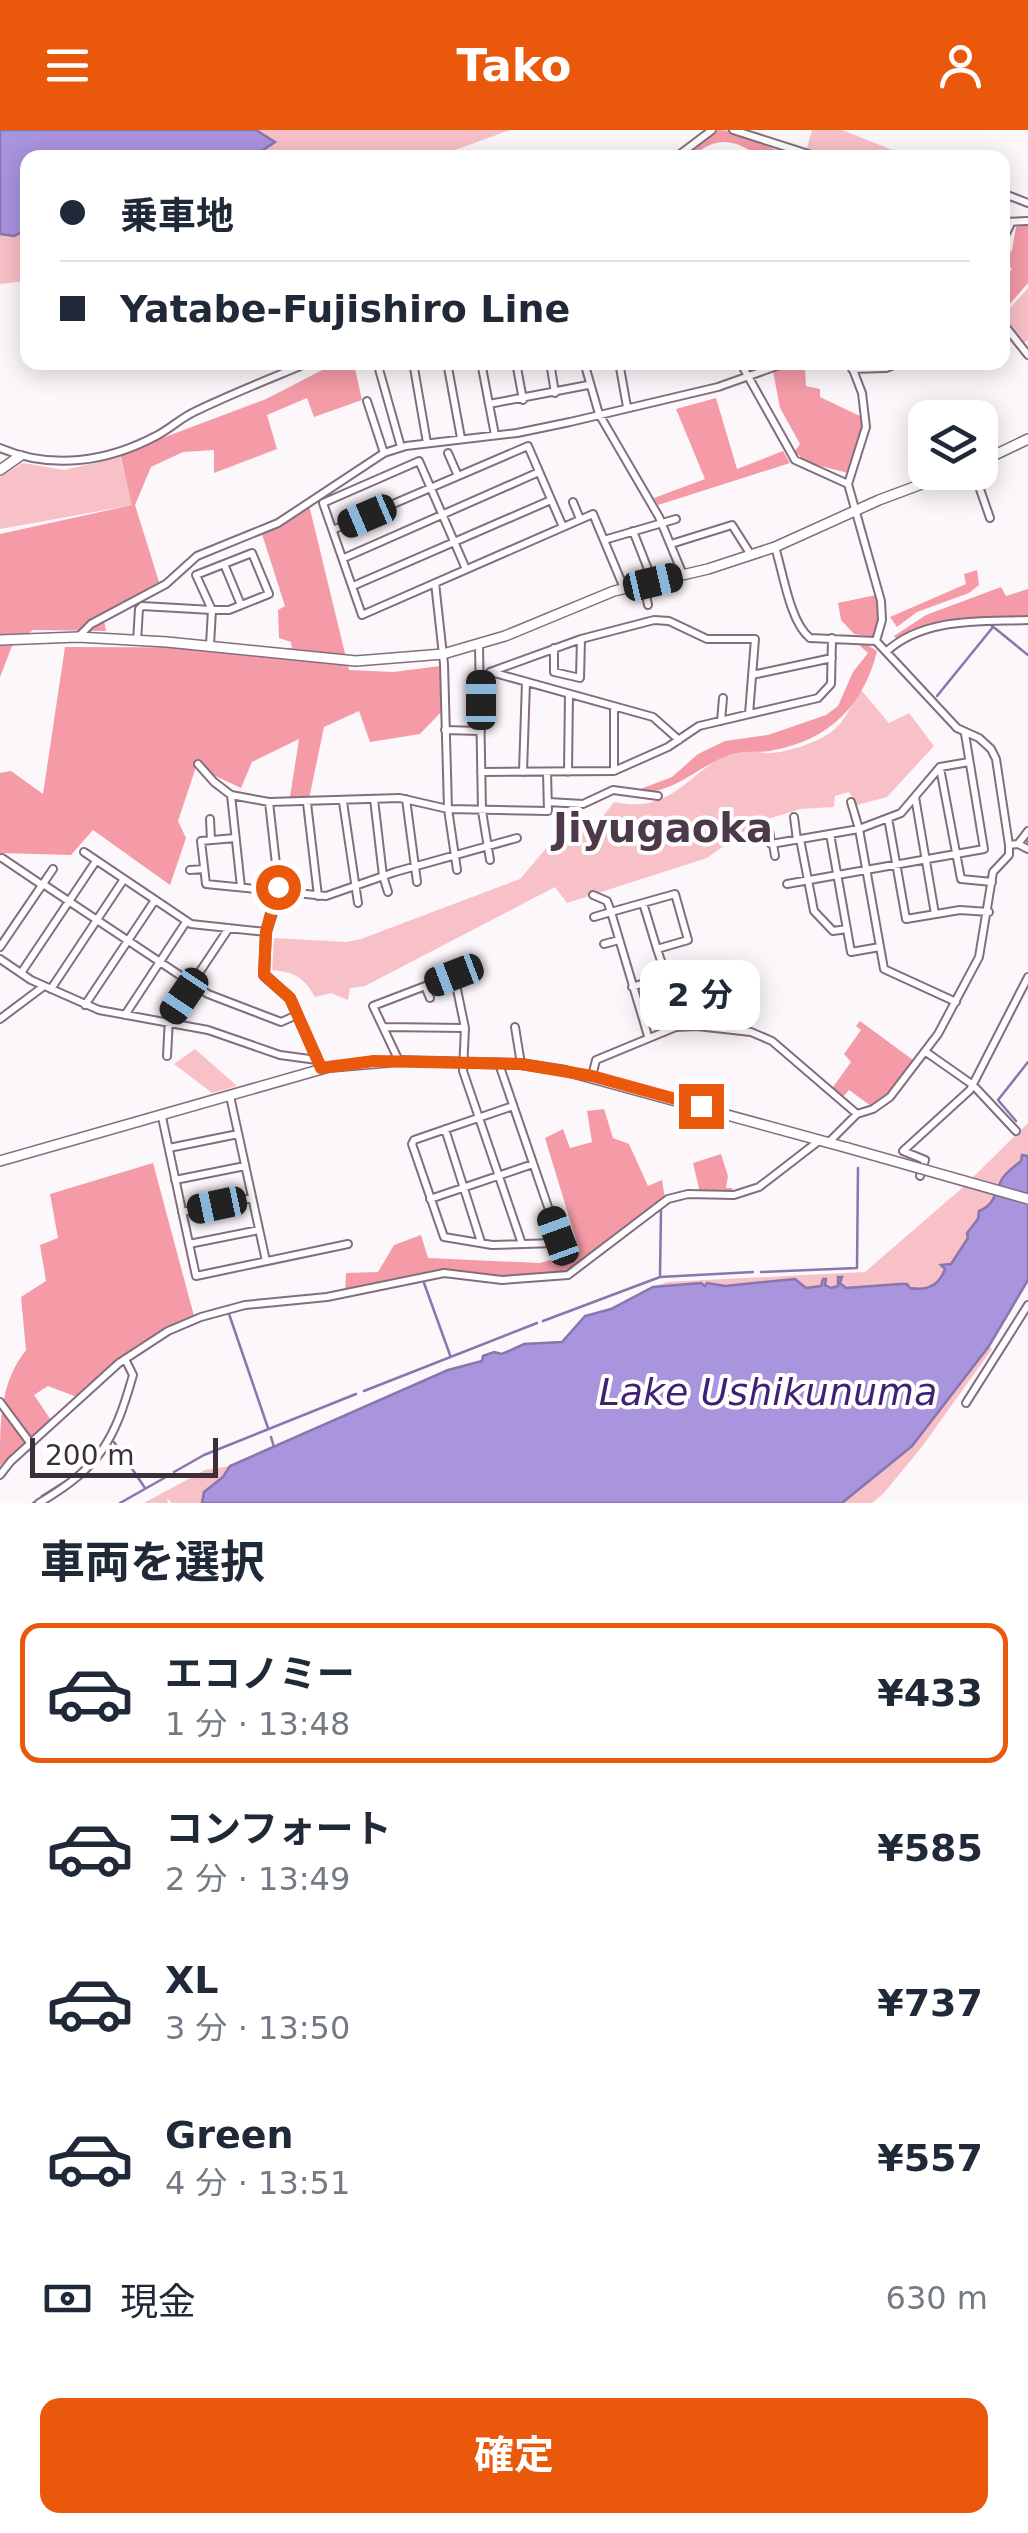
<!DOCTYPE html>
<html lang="ja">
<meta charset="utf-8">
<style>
:root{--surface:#fff;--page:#f2f2f3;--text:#1f2937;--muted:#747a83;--line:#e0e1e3;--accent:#ea580c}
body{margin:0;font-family:"DejaVu Sans","Noto Sans JP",sans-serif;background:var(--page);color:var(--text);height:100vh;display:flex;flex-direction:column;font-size:38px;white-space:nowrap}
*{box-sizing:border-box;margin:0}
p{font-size:32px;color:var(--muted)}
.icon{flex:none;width:55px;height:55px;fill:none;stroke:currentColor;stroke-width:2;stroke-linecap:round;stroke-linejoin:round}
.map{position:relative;height:1373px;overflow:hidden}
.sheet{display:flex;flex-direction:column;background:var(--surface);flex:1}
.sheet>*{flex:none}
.banner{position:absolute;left:20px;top:20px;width:990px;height:220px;border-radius:20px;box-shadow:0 5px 25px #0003;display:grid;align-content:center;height:220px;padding:0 40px;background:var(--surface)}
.buttons{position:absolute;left:908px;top:270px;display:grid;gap:20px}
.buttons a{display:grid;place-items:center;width:90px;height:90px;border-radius:20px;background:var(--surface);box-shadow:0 5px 25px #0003;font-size:50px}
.scale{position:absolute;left:30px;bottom:25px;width:188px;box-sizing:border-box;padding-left:10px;border:5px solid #3a3038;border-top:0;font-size:28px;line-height:35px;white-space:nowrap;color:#3a3038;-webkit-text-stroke:8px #fff;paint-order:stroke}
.end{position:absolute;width:45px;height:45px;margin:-22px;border:12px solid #ea580c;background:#fff;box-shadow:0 0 0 5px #fff}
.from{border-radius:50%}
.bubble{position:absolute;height:70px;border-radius:20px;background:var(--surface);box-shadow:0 5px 25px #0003;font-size:32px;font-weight:700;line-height:70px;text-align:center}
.car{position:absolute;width:30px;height:60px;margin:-30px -15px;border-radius:12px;box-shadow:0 0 8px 2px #0007;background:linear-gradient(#222 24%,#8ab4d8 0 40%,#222 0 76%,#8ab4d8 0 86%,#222 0)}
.banner b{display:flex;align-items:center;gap:35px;height:95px;font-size:38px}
.banner b+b{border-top:2px solid var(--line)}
.banner i{width:25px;height:25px;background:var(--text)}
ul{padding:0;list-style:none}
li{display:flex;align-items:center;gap:30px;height:140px;margin:0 20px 15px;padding:0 20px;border:5px solid transparent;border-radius:20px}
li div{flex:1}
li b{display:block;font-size:38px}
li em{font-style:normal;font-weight:700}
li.selected{border-color:var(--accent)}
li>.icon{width:90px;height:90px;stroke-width:1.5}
h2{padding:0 40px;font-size:45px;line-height:120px}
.pay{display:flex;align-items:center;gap:25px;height:110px;padding:0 40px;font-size:38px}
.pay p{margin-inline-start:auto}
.primary-button{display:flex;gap:20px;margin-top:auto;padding:20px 40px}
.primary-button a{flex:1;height:115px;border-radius:20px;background:var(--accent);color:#fff;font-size:40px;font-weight:700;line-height:115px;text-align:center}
header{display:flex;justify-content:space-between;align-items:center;height:130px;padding:0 40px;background:var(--accent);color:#fff;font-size:45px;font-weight:700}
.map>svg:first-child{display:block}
</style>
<header><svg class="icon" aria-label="menu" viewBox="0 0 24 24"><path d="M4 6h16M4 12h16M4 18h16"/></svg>Tako<svg class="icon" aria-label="person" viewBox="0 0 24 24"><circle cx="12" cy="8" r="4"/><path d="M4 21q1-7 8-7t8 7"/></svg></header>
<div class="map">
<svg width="1028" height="1373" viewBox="0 0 1028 1373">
<rect width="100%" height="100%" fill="#fcf7fb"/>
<!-- green -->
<path fill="#f8c1c7" d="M256 0H510L436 27 253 28 275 13Z
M812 0H842L905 25 904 28H830L806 21Z
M27 100V151L0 154V104L14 106Z
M1028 158V210L1024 213 1003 186Z
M120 327 133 375 0 399V347L23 333 64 340Z
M861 560 889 593 909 583 934 616 887 667 857 675 849 662 835 666 834 677 800 679 756 693 707 728 567 773 555 757 365 856 350 858 348 870 331 863 315 867C304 847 294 842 272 840L274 808 346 812 361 809 520 749 555 708 601 689 614 672C679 686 691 632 740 621 750 619 760 624 771 623 788 622 815 613 830 603 846 592 850 575 861 560Z
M195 919 237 956 212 963 174 934Z
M1028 993V1026L1022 1025 1021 1031 1008 1041 997 1065 967 1102 968 1108 938 1152 926 1159 910 1158 901 1154 846 1158 838 1147V1156L831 1158 825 1154 806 1158 795 1149C774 1152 716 1159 700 1153L653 1157 667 1152 865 1142 961 1059Z
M989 1216 992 1219 921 1318 883 1364 872 1373H842L912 1316Z
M230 1336 223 1347 204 1362 202 1373H172L167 1368 168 1373H144L205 1340Z"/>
<!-- forest -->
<path fill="#f49ba7" d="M718 0 733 1 774 19 812 27C799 27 783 30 770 27 754 25 741 12 724 12 705 12 697 27 679 28Z
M1028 95V153L1003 182V151L1012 139 1004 130 1012 120 1016 97Z
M336 233H366L355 239 362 270 314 287 307 268 267 285 277 319 214 343V320L183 322 151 337 135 375 159 452 103 485 106 501 33 500 12 516 0 547V404L132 375 120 324 266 269Z
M793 233 805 239 806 256 820 259V267L862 287 863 310 848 343 805 332 795 321 800 314 780 278 773 241Z
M716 268 737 339 783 321 790 333 658 375 654 368 705 349 676 279Z
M309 375 349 540 393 542 440 536 441 582 420 604 370 612 359 581 324 597 309 669 290 667 299 609 252 632 241 658 196 637 178 691 186 708 170 755 93 700 71 725 0 723V643L11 641 43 664 65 517 292 518 291 512 279 508 278 480 285 476 261 401Z
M977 440 979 455 969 463 917 482 897 497 890 487 966 454 964 444Z
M1001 457 1006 466 1028 459V487L953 489 898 511 894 506 926 485Z
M876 465 880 488 875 507 854 504 841 490 838 473Z
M863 512 877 521C864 575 829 610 774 620 758 624 745 619 729 625 691 640 675 665 630 663L672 647 698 624 725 611 768 605 826 585 838 576 853 542 868 523 860 516Z
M860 891 913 930 889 964 871 976 849 960 841 969 831 960 851 932 844 924 861 900 856 896Z
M604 979 613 1008 629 1014 648 1056 662 1050 665 1068 570 1142 500 1148 446 1140 345 1162 346 1143 378 1142 394 1115 421 1105 428 1128 540 1133 567 1125 576 1110 545 1008 563 999 570 1018 592 1012 587 981Z
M721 1024 728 1046 726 1058H732L733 1062 700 1063 693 1033Z
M153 1033 194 1186C149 1206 114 1235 77 1267L48 1256 34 1265 51 1290 0 1336C0 1290 0 1253 26 1220L21 1167 46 1151 40 1115 58 1108 50 1064Z"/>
<!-- water -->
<path fill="#a994de" stroke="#8876ac" stroke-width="2.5" d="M0 0H256L275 12 253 27 28 28 27 100 14 106 0 104Z
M1022 1025 1028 1026V1150L989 1216 912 1316 842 1373H202L204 1362 223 1347 230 1336 448 1240 482 1231 483 1226 494 1222 502 1224 524 1214 562 1212 585 1186 611 1179 653 1157 701 1153 705 1156 707 1153 725 1156 795 1149 806 1158 821 1156 823 1149H826L825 1155 831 1158 838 1156V1147H842L840 1153 846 1158 900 1154H907L910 1158C926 1161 939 1156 945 1139L941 1135 951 1134 968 1108 967 1103 978 1089 979 1081C995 1075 995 1062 1002 1049 1007 1041 1014 1037 1021 1031Z"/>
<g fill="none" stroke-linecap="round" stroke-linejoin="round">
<!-- stream -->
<path stroke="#8876ac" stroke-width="2.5" d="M991 495 1028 525
M937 566 993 497
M1026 711 1028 712
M1016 991 998 970 1028 932
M761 1142 857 1138 858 1038
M660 1145 661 1080
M424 1153 450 1225
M229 1184 268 1298
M543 1191 660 1147 753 1142
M364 1261 537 1193
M271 1307 274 1317
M114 1312 145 1358
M174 1342 204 1325 356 1264
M42 1366 69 1349
M33 1373 40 1369
M120 1373 166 1347"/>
<defs>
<path id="street" d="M733 0 821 28
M675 28 712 0
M1002 63 1028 73
M1002 92 1028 91
M1002 112 1011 93
M1002 192 1028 225
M377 232 401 317
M413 232 427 313
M447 232 461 308
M481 232 489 274 588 255
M516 232 523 270
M550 232 555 263
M584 232 599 284 659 387 683 445
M619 232 627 277
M740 232 795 330 848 354 881 471 882 490 876 511
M852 239 886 238 901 232
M367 271 384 323
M489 274 495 305
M0 318C52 340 107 332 156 306 170 299 182 287 196 281 233 263 272 248 310 232
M448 323 458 346
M974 342 990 388
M848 354 866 297 862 263 850 232
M573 372 580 389
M335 399 528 316 563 397
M633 401 653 452
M604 410 676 389
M671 414 732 395 751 425
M775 417C783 442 790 493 810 508L876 511 957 598 979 608 991 619 996 629 1009 715V725L993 742 979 827 938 904 890 967 873 979 857 984 829 1012
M252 423 269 464 229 480H212L196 445Z
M344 428 539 342
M224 434 241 475
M466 439 419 331 323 373 362 485 593 384 624 458
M435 453 444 534 448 679 457 740
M644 454 648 475
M353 456 551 370
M79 506 91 494 166 454 197 426 278 393 384 323 406 316 517 303 570 292 718 257 788 232
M137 511 139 479 142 476 212 480 210 515
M479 515 482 681 490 730
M554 518V542L580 548 581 509
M887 521C925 487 981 492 1028 490
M490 542 581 509 654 490 669 491 707 509H755L749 584
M491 542 653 587 679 610
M752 545 832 528
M614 577V641
M721 591 723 568
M445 600 481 601
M198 634 214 652 231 665 269 672 400 668 448 679 548 681 547 642
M940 638 961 749 992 752
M481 642 614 641 668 617 699 596 818 568 831 554 832 508
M523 642 526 552
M568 642 569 564
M231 665 241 757
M915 667 935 784
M374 669 383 746 388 762
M406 669 417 752
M269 672 279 761
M343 672 358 773
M548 672 583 674 613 660 658 666
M851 672 859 699 884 839 956 872
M307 673 318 766
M794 687 797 710
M888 688 906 789 960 780 989 782
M210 689 211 710
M769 700 771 714 859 699 888 688 901 683 940 637 969 632
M830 704 851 822 880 817
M235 708 201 711 206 754 326 766 395 742 517 708
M800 709 814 781 833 801 847 799
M773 714 775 726
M1018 714 1028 701
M1009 715 1018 714 1028 719
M84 722 191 794 266 802
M2 728 42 755
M190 740 204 739
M43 754 208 864 281 892 297 885
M787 754 984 719 965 604
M593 765 607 771 611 782 594 787
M643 773 657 819
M604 814 619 810
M0 817 53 739
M0 829 31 850 99 880 208 900 280 925 317 930
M21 843 96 731
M425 856 430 868
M632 857 666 846
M51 859 124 749
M85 875 155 770
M125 885 186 792
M0 889 44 856
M383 897 465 898
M515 897 521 934
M648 906 611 782 675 764 688 810 657 819 671 860 681 864 684 872
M926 922 973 955 1016 1001
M167 926 169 888 229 798
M399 931 373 876 454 845 465 898 463 941 522 1114
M499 934 558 1106 555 1113 492 1115 444 1107 412 1014 414 1010 513 976
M592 946 596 930 676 897 697 896 751 902 772 911 857 984
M230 966 266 1131
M162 987 196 1146 348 1114
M445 999 481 1112
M169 1018 238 1004
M920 1046 925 1030 903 1021 970 960 1028 847
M175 1050 245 1036
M430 1069 533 1034
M182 1082 252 1068
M189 1114 259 1100
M0 1272 31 1314
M966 1273 1028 1175
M0 1345 11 1331 119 1233 168 1201 201 1187 245 1175 327 1167 444 1143 502 1150 568 1145 668 1069 688 1064 734 1065 759 1057 820 1010
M39 1373C100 1337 114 1312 133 1245L125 1229"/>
<path id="secondary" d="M980 332 1028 309
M0 340 20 326
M0 510 78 507 167 512 356 531 443 524 505 506 614 461 708 439 775 417 879 370 954 342
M279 761 266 802 264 845 290 868 321 938
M0 1031 329 937 399 931 521 934 566 941 848 1018"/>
</defs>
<!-- street casing -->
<use href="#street" stroke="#846d7f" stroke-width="10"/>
<!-- secondary casing -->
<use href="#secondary" stroke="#846d7f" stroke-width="12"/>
<!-- street -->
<use href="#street" stroke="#fff" stroke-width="6"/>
<!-- secondary -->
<use href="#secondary" stroke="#fff" stroke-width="9"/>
<defs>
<path id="secondary-bridge" d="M848 1018 1028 1069"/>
</defs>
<!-- secondary-bridge casing -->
<use href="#secondary-bridge" stroke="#846d7f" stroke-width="12" stroke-linecap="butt"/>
<!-- secondary-bridge -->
<use href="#secondary-bridge" stroke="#fff" stroke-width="9"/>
</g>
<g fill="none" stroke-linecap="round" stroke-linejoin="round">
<!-- route -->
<path stroke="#ea580c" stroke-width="12" d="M278 757 266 802 264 845 290 868 321 938 374 931 521 934 592 946 701 976"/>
</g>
<g text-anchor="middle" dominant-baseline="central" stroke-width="8" stroke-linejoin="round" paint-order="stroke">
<!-- water labels -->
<g font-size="38" font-style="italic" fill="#411f74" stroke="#fff">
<text x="768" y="1262">Lake Ushikunuma</text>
</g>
<!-- quarter labels -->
<g font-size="40" font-weight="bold" fill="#4d3949" stroke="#fff">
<text x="663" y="698">Jiyugaoka</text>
</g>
</g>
</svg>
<div class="buttons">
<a><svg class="icon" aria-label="layers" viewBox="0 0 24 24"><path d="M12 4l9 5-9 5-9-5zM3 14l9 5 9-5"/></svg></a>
</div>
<div class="scale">200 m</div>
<i class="end from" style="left:278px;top:757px"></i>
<i class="end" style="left:701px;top:976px"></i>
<div class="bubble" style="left:640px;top:830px;width:120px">2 分</div>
<i class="car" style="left:367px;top:386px;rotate:247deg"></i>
<i class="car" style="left:653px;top:452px;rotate:77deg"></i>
<i class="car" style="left:481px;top:570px;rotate:0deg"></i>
<i class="car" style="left:454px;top:845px;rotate:249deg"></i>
<i class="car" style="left:184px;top:866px;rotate:214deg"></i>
<i class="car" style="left:217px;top:1075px;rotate:258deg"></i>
<i class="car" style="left:558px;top:1106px;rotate:340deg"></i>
<div class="banner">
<b><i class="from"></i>乗車地</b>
<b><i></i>Yatabe-Fujishiro Line</b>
</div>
</div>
<section class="sheet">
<h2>車両を選択</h2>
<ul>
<li class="selected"><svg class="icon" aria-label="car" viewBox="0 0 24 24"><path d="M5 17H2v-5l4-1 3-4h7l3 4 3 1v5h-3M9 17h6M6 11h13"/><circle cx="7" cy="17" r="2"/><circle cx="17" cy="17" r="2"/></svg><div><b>エコノミー</b><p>1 分 · 13:48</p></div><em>¥433</em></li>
<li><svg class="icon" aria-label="car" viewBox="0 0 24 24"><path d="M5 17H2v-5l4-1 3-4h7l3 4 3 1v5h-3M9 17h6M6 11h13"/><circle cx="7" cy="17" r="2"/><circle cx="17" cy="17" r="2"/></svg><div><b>コンフォート</b><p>2 分 · 13:49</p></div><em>¥585</em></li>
<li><svg class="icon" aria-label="car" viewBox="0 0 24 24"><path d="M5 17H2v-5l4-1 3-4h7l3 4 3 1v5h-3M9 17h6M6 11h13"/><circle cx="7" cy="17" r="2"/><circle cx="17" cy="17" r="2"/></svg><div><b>XL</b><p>3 分 · 13:50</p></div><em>¥737</em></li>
<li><svg class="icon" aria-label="car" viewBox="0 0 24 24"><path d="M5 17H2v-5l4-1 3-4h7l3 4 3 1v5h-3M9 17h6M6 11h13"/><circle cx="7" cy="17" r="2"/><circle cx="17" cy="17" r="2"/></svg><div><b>Green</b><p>4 分 · 13:51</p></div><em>¥557</em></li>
</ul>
<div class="pay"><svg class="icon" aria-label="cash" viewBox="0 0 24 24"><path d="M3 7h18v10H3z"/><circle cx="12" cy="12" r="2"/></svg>現金<p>630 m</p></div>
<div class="primary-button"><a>確定</a></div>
</section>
